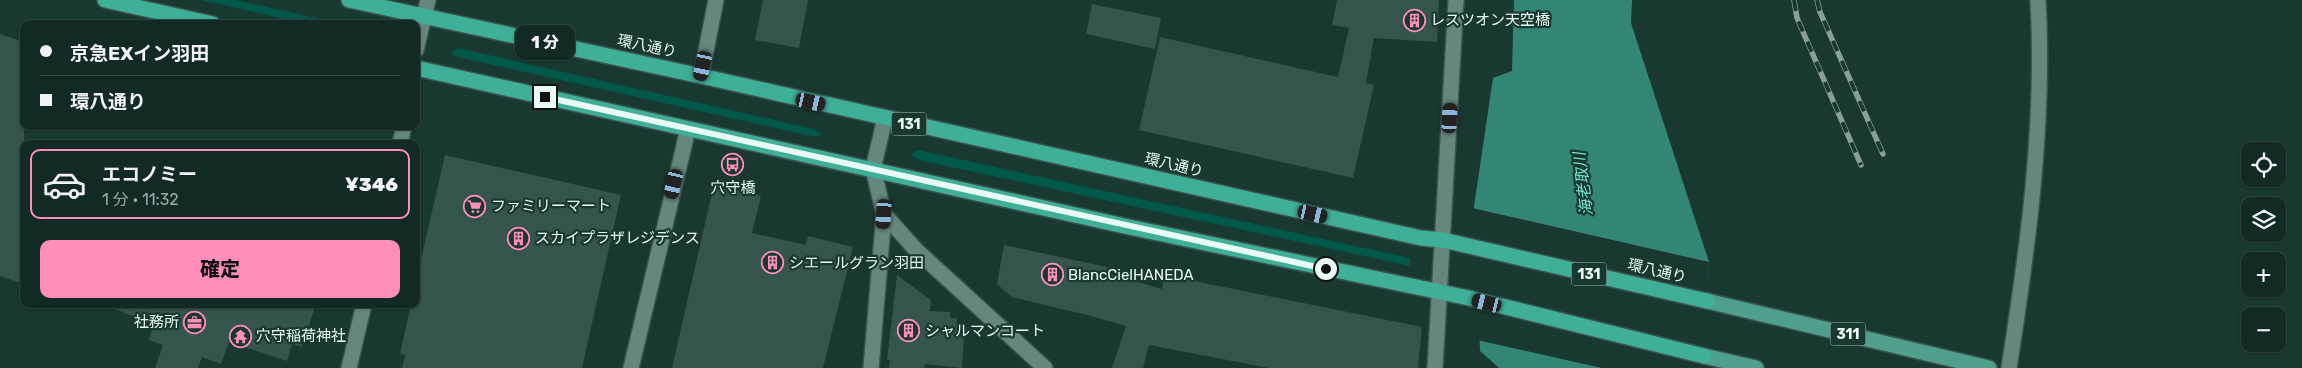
<!DOCTYPE html>
<html lang="ja">
<meta charset="utf-8">
<style>
:root{--surface:#122a24;--page:#1b322c;--text:#f1f3f6;--muted:#9ca7a6;--line:#314641;--accent:#ff8ebb}
body{margin:0;font-family:Rubik,"Noto Sans JP",sans-serif;background:var(--page);color:var(--text);height:100vh;display:flex;flex-direction:column;font-size:19px;white-space:nowrap}
*{box-sizing:border-box;margin:0}
p{font-size:16px;color:var(--muted)}
.icon{flex:none;width:28px;height:28px;fill:none;stroke:currentColor;stroke-width:2;stroke-linecap:round;stroke-linejoin:round}
.map{position:relative;flex:1;overflow:hidden}
.side{position:absolute;left:20px;top:140px;width:400px;height:168px;display:flex;flex-direction:column;background:var(--surface);border-radius:10px;box-shadow:0 1px 4px #0004,0 0 0 1px var(--line)}
.side>*{flex:none}
.banner{position:absolute;left:20px;top:20px;width:400px;height:110px;border-radius:10px;box-shadow:0 1px 4px #0004,0 0 0 1px var(--line);display:grid;align-content:center;height:110px;padding:0 20px;background:var(--surface)}
.buttons{position:absolute;left:2241px;top:142px;display:grid;gap:10px}
.buttons a{display:grid;place-items:center;width:45px;height:45px;border-radius:10px;background:var(--surface);box-shadow:0 1px 4px #0004,0 0 0 1px var(--line);font-size:25px}
.end{position:absolute;width:22px;height:22px;margin:-11px;border:6px solid #e8faf4;background:#111;box-shadow:0 0 0 2px #111}
.from{border-radius:50%}
.bubble{position:absolute;height:35px;border-radius:10px;background:var(--surface);box-shadow:0 1px 4px #0004,0 0 0 1px var(--line);font-size:16px;font-weight:800;line-height:35px;text-align:center}
.car{position:absolute;width:15px;height:30px;margin:-15px -8px;border-radius:6px;box-shadow:0 0 4px 1px #0007;background:linear-gradient(#222 24%,#8ab4d8 0 40%,#222 0 76%,#8ab4d8 0 86%,#222 0)}
.banner b{display:flex;align-items:center;gap:18px;height:48px;font-size:19px}
.banner b+b{border-top:1px solid var(--line)}
.banner i{width:12px;height:12px;background:var(--text)}
ul{padding:9px 0 0;list-style:none}
li{display:flex;align-items:center;gap:15px;height:70px;margin:0 10px 8px;padding:0 10px;border:2px solid var(--line);border-radius:10px}
li div{flex:1}
li b{display:block;font-size:19px}
li em{font-style:normal;font-weight:800}
li.current{border-color:var(--accent)}
li>.icon{width:45px;height:45px;stroke-width:1.5}
.button{display:flex;gap:10px;margin-top:auto;padding:10px 20px}
.button a{flex:1;height:58px;border-radius:10px;background:var(--accent);color:#111;font-size:20px;font-weight:800;line-height:58px;text-align:center}
.map>svg:first-child{display:block}
</style>
<div class="map">
<svg width="2302" height="368" viewBox="0 0 2302 368">
<rect width="100%" height="100%" fill="#183830"/>
<!-- green -->
<path fill="#005849" d="M201 0H236L342 24H306Z
M458 48 814 129 822 134 816 137 453 56 452 52Z
M918 150 1410 258V266L918 160 911 154Z"/>
<!-- water -->
<path fill="#338673" d="M1514 0H1632L1631 23 1709 262 1703 368H1499L1480 351 1474 206 1493 78 1512 71Z"/>
<!-- pier -->
<path fill="#183830" d="M1472 208 1709 262 1704 368H1602L1477 340Z"/>
<!-- building -->
<path fill="#34544c" d="M763 0H808L799 48 755 40Z
M1337 0H1439L1437 42 1374 38 1366 83 1374 85 1353 178 1139 130 1160 37 1338 77 1349 28 1332 25Z
M1092 4 1161 18 1155 49 1086 34Z
M0 34 24 42V284L0 276Z
M445 155 621 195 582 368H402L405 355 400 354 411 304H416V281Z
M714 184 761 196 752 233 806 245 808 236 853 247 823 368H672Z
M1004 245 1107 267 1106 273 1162 289 1165 275 1422 327 1418 368H1269L1149 345 1143 368H1112L1126 326 1087 315 1012 297 997 284Z
M897 275 931 300 930 311 950 312V318H957V326H965L962 368 925 364 924 368H889L890 360H887Z
M103 304H316L302 347 292 344 287 361 229 342 221 364 202 357 198 368H155L163 345 149 340 154 325Z"/>
<g fill="none" stroke-linecap="round" stroke-linejoin="round">
<defs>
<path id="minor" d="M416 50 428 0
M701 76 716 0
M885 118 873 169 884 214 916 250 1045 368
M400 144 404 126
M349 368 364 304
M631 368 688 129
M871 368 884 214
M1435 368 1456 0
M2009 368C2028 246 2045 124 2038 0"/>
<path id="major" d="M1707 301 1989 368
M1704 356 1756 368"/>
<path id="highway" d="M105 0 213 24
M349 0 701 76 1421 238 1443 240 1707 301
M416 68 1129 227 1469 298 1704 356"/>
</defs>
<!-- minor casing -->
<use href="#minor" stroke="#38544d" stroke-width="18"/>
<!-- major casing -->
<use href="#major" stroke="#38544d" stroke-width="18"/>
<!-- highway casing -->
<use href="#highway" stroke="#38544d" stroke-width="18"/>
<!-- minor -->
<use href="#minor" stroke="#66877e" stroke-width="15"/>
<!-- major -->
<use href="#major" stroke="#4f9f8d" stroke-width="15"/>
<!-- highway -->
<use href="#highway" stroke="#40af97" stroke-width="15"/>
<defs>
<path id="rail" d="M1794 0 1797 18 1861 165
M1817 0 1820 12 1883 154"/>
</defs>
<!-- rail casing -->
<use href="#rail" stroke="#88a099" stroke-width="5.5"/>
<!-- rail -->
<use href="#rail" stroke="#183830" stroke-width="4" stroke-dasharray="11" stroke-linecap="butt"/>
</g>
<g fill="none" stroke-linecap="round" stroke-linejoin="round">
<!-- route -->
<path stroke="#e8faf4" stroke-width="6" d="M545 97 1326 269"/>
</g>
<!-- icons -->
<defs>
<symbol id="building-ring" viewBox="-11 -11 22 22"><circle r="9.5" fill="#183830" stroke="#ff8ebb" stroke-width="1.5"/><path d="M-4-6H4V6H1V3H-1V6H-4ZM-2.5-4.3h1.7v1.8h-1.7ZM.8-4.3h1.7v1.8H.8ZM-2.5-1h1.7V.8h-1.7ZM.8-1h1.7V.8H.8Z" fill="#ff8ebb"/></symbol>
<symbol id="bus-ring" viewBox="-11 -11 22 22"><circle r="9.5" fill="#183830" stroke="#ff8ebb" stroke-width="1.5"/><path d="M-5-6H5V4H4V6H2V4H-2V6H-4V4H-5ZM-3.5-4V0h7V-4ZM-3.5 1.2v1.5H-2V1.2ZM2 1.2v1.5H3.5V1.2Z" fill="#ff8ebb"/></symbol>
<symbol id="supermarket-ring" viewBox="-11 -11 22 22"><circle r="9.5" fill="#183830" stroke="#ff8ebb" stroke-width="1.5"/><path d="M-6-5.5h2.5l.6 2H6L4.5 2H-2.5L-4.4-4H-6ZM-1.5 3.2a1.3 1.3 0 1 0 .1 0ZM3 3.2a1.3 1.3 0 1 0 .1 0Z" fill="#ff8ebb"/></symbol>
<symbol id="office-ring" viewBox="-11 -11 22 22"><circle r="9.5" fill="#183830" stroke="#ff8ebb" stroke-width="1.5"/><path d="M-6-3h4V-5.5h4V-3h4V5H-6ZM-1-4.5V-3h2v-1.5ZM-6 0V1H6V0Z" fill="#ff8ebb"/></symbol>
<symbol id="temple-ring" viewBox="-11 -11 22 22"><circle r="9.5" fill="#183830" stroke="#ff8ebb" stroke-width="1.5"/><path d="M0-6L5-2H3V0L6.5 2.5H4V6H1.5V3h-3V6H-4V2.5H-6.5L-3 0V-2H-5Z" fill="#ff8ebb"/></symbol>
</defs>
<g fill-rule="evenodd">
<use href="#building-ring" x="1402" y="8" width="25" height="25"/>
<use href="#bus-ring" x="720" y="152" width="25" height="25"/>
<use href="#supermarket-ring" x="462" y="194" width="25" height="25"/>
<use href="#building-ring" x="506" y="226" width="25" height="25"/>
<use href="#building-ring" x="760" y="250" width="25" height="25"/>
<use href="#building-ring" x="1040" y="262" width="25" height="25"/>
<use href="#office-ring" x="182" y="310" width="25" height="25"/>
<use href="#building-ring" x="896" y="318" width="25" height="25"/>
<use href="#temple-ring" x="228" y="324" width="25" height="25"/>
</g>
<g text-anchor="middle" dominant-baseline="central" stroke-width="4.5" stroke-linejoin="round" paint-order="stroke">
<!-- shield labels -->
<g fill="#183830" stroke="#aac0b9" stroke-width="1">
<rect x="891.5" y="112.5" width="35" height="23" rx="4"/>
<rect x="1571.5" y="262.5" width="35" height="23" rx="4"/>
<rect x="1830.5" y="322.5" width="35" height="23" rx="4"/>
</g>
<g font-size="14" font-weight="bold" fill="#e8faf4">
<text x="909" y="124">131</text>
<text x="1589" y="274">131</text>
<text x="1848" y="334">311</text>
</g>
<!-- poi labels -->
<g font-size="15" fill="#e8faf4" stroke="#183830" text-anchor="start">
<text x="1430" y="20">レスツオン天空橋</text>
<text x="733" y="188" text-anchor="middle">穴守橋</text>
<text x="491" y="206">ファミリーマート</text>
<text x="535" y="238">スカイプラザレジデンス</text>
<text x="789" y="263">シエールグラン羽田</text>
<text x="1068" y="275">BlancCielHANEDA</text>
<text x="179" y="322" text-anchor="end">社務所</text>
<text x="925" y="331">シャルマンコート</text>
<text x="256" y="336">穴守稲荷神社</text>
</g>
<!-- street labels -->
<g font-size="15" fill="#e8faf4" stroke="#183830">
<text transform="translate(647 46) rotate(12)">環八通り</text>
<text transform="translate(1174 165) rotate(13)">環八通り</text>
<text transform="translate(1657 271) rotate(13)">環八通り</text>
</g>
<!-- water labels -->
<g font-size="16" font-style="italic" fill="#70e6ca" stroke="#183830">
<text transform="translate(1583 184) rotate(-97)">海老取川</text>
</g>
</g>
</svg>
<div class="buttons">
<a><svg class="icon" aria-label="locate" viewBox="0 0 24 24"><circle cx="12" cy="12" r="6"/><path d="M12 2v4M12 18v4M2 12h4M18 12h4"/></svg></a>
<a><svg class="icon" aria-label="layers" viewBox="0 0 24 24"><path d="M12 4l9 5-9 5-9-5zM3 14l9 5 9-5"/></svg></a>
<a>+</a>
<a>−</a>
</div>
<i class="end from" style="left:1326px;top:269px"></i>
<i class="end" style="left:545px;top:97px"></i>
<div class="bubble" style="left:515px;top:25px;width:60px">1 分</div>
<i class="car" style="left:703px;top:66px;rotate:192deg"></i>
<i class="car" style="left:811px;top:102px;rotate:103deg"></i>
<i class="car" style="left:1450px;top:118px;rotate:3deg"></i>
<i class="car" style="left:674px;top:184px;rotate:193deg"></i>
<i class="car" style="left:884px;top:214px;rotate:184deg"></i>
<i class="car" style="left:1313px;top:214px;rotate:103deg"></i>
<i class="car" style="left:1487px;top:303px;rotate:284deg"></i>
<div class="banner">
<b><i class="from"></i>京急EXイン羽田</b>
<b><i></i>環八通り</b>
</div>
<section class="side">
<ul>
<li class="current"><svg class="icon" aria-label="car" viewBox="0 0 24 24"><path d="M5 17H2v-5l4-1 3-4h7l3 4 3 1v5h-3M9 17h6M6 11h13"/><circle cx="7" cy="17" r="2"/><circle cx="17" cy="17" r="2"/></svg><div><b>エコノミー</b><p>1 分 · 11:32</p></div><em>¥346</em></li>
</ul>
<div class="button"><a>確定</a></div>
</section>
</div>
